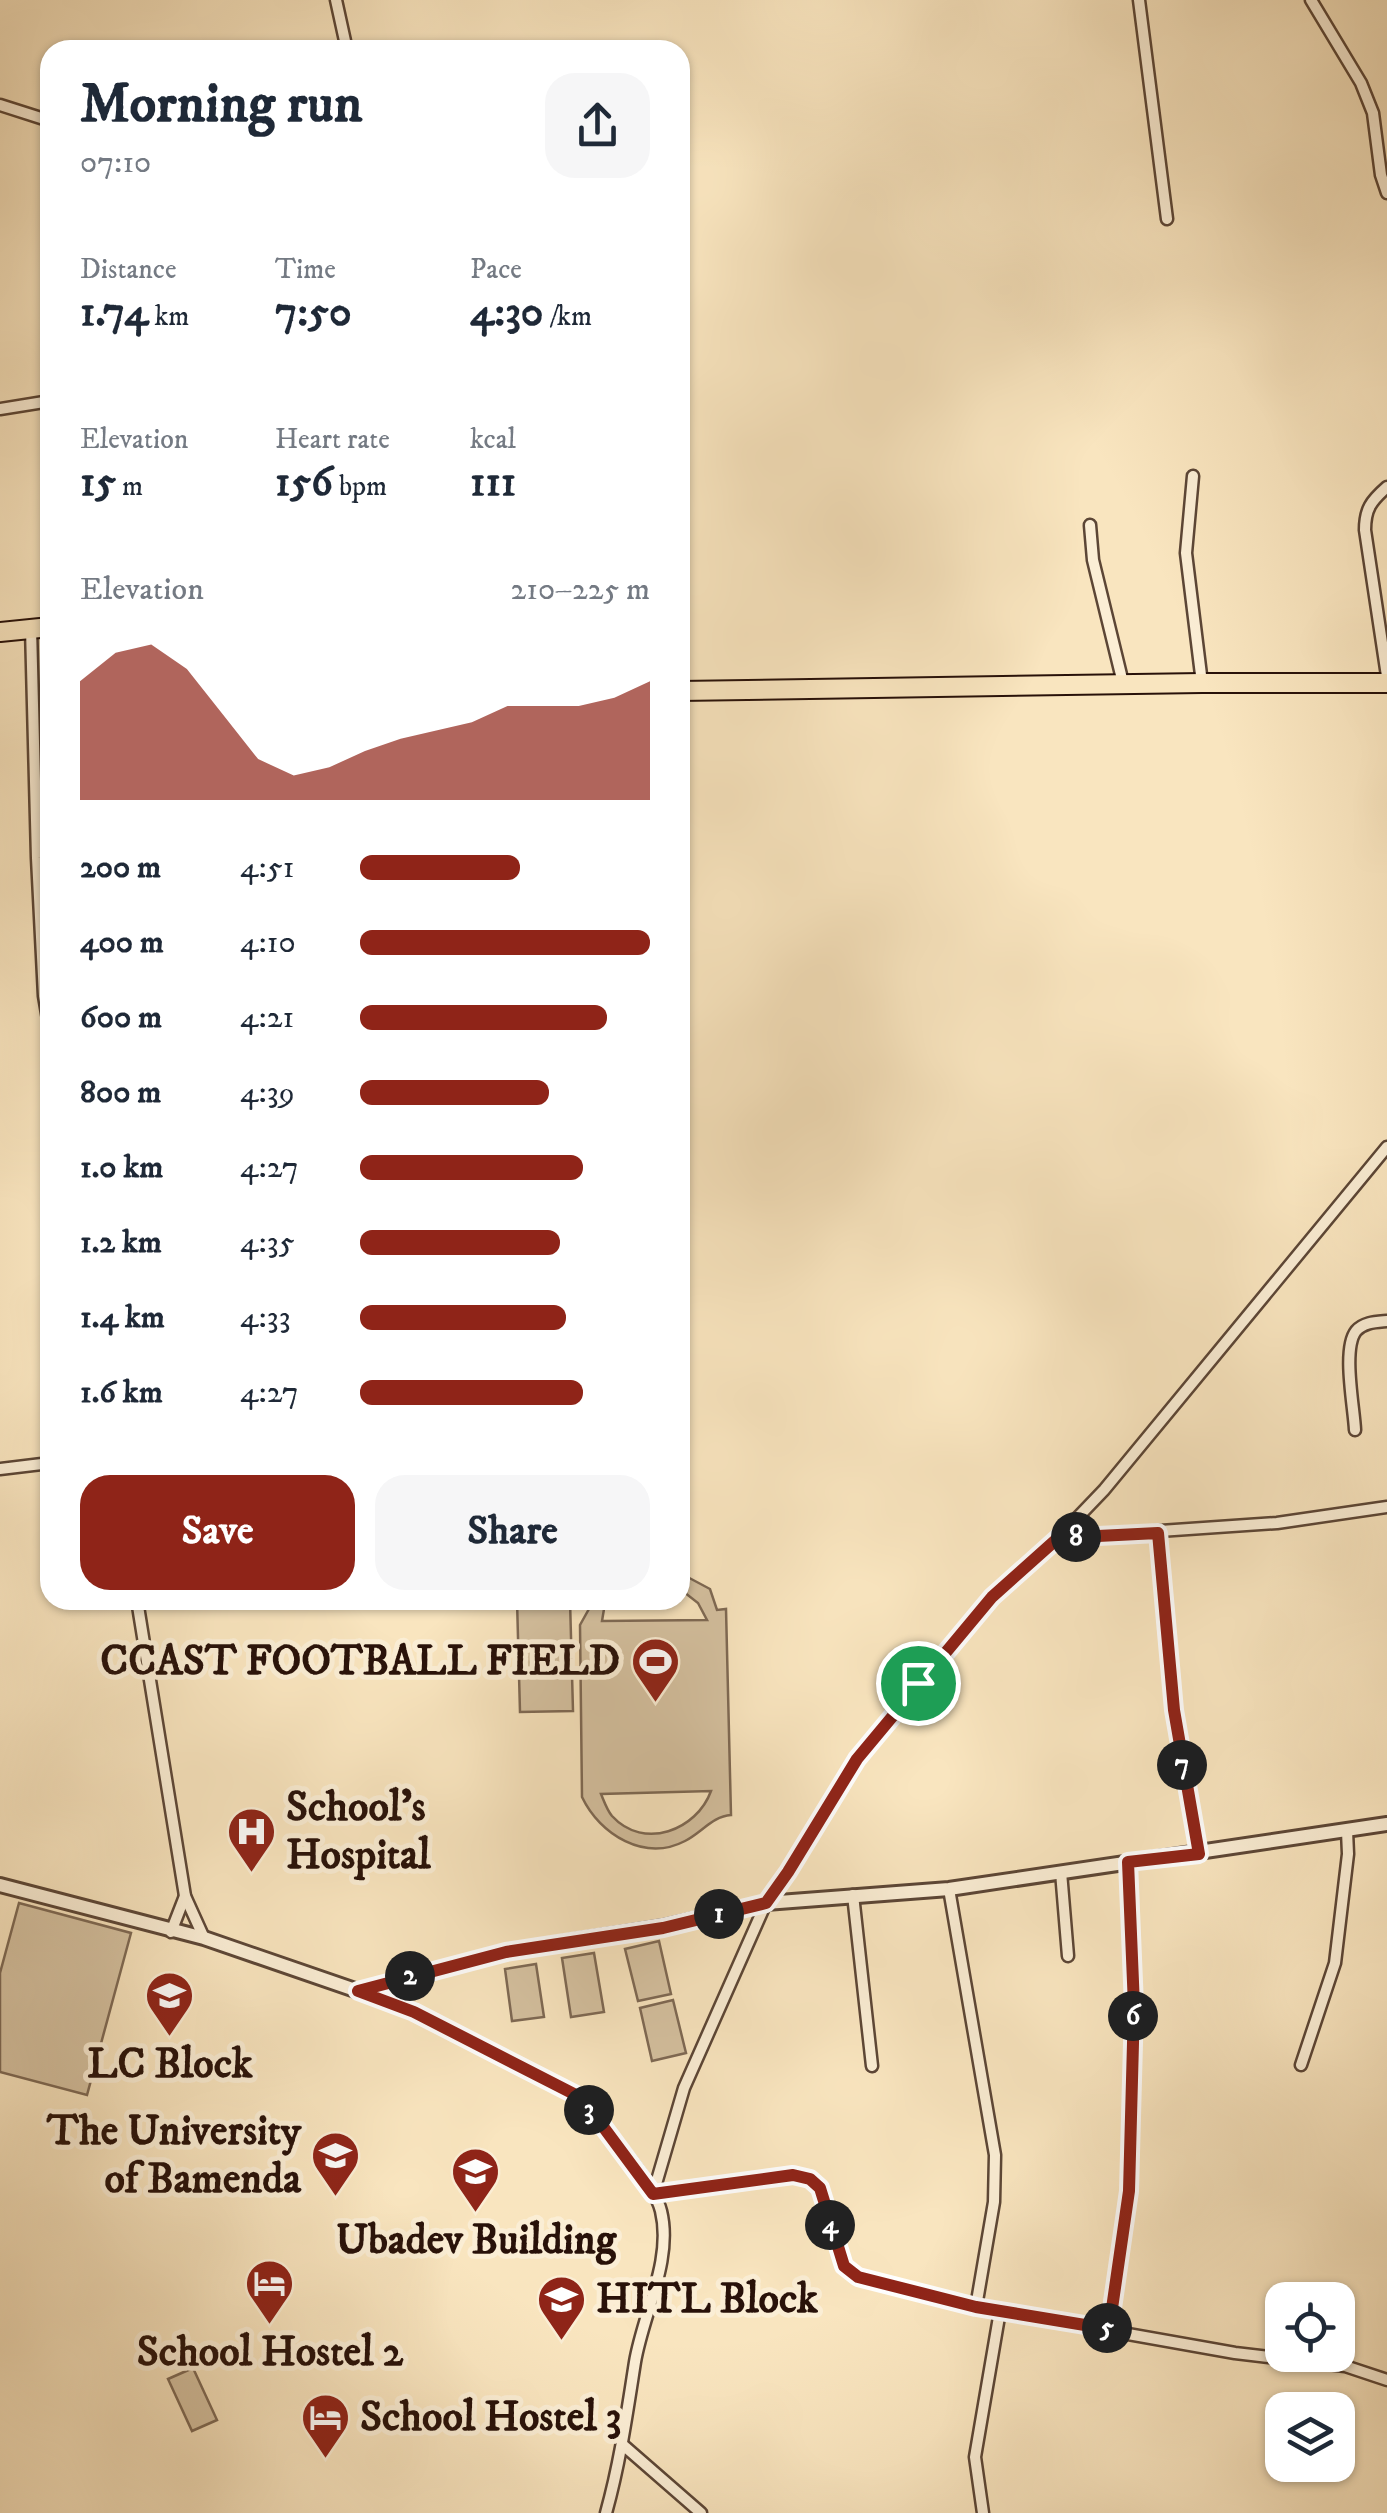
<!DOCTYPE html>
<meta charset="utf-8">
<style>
:root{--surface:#fff;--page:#f6f6f7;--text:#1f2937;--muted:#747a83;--accent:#8f2418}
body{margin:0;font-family:"IM FELL DW Pica",serif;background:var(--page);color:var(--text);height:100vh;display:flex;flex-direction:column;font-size:38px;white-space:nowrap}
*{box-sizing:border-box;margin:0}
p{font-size:32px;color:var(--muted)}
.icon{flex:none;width:55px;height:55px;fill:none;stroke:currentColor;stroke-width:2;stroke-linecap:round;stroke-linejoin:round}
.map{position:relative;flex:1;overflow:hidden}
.panel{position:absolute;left:40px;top:40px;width:650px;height:1570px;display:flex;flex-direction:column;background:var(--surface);border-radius:30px;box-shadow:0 2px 8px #0004}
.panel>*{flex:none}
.controls{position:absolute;left:1265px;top:2282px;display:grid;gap:20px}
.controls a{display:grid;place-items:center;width:90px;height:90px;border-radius:20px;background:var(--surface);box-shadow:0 2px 8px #0004;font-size:50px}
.pin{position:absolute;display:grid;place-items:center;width:85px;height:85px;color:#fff;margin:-42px;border:5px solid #fff;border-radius:50%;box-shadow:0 2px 10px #0007}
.km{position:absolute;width:50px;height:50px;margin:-25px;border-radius:50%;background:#222;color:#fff;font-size:28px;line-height:50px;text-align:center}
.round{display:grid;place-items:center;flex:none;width:105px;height:105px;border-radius:30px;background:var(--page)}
.headline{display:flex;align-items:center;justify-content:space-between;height:170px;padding:0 40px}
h1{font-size:55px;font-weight:700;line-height:75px}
.figures{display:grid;grid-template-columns:repeat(3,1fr);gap:15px;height:170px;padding:10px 40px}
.figures div{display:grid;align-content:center}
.figures b{font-size:42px;font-weight:700}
.figures small{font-size:28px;font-weight:400}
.figures p{font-size:28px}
.chart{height:280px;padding:20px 40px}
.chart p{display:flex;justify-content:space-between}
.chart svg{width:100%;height:180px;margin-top:10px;fill:var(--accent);opacity:.7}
.cta{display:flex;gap:20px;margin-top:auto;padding:20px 40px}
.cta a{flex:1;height:115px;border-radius:30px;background:var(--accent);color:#fff;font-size:40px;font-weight:700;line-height:115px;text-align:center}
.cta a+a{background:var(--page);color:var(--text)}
ul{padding:0 40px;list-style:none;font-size:32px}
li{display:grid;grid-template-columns:160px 120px 1fr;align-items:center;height:75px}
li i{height:25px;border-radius:12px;background:var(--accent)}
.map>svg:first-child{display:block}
</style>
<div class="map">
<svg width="1387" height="2513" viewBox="0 0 1387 2513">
<rect width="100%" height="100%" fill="#f9e5bf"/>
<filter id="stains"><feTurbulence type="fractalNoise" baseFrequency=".002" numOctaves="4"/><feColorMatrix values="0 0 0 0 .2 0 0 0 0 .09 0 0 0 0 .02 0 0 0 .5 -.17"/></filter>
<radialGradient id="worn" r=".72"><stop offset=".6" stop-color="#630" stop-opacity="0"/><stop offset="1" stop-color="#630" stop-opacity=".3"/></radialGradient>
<g fill="#d5c1a0" stroke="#7e6954" stroke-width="2.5" fill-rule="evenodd">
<path d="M 680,1573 L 710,1589 L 717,1610 L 726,1609 L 731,1815 C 713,1816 701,1833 685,1841 C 645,1862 600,1835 582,1797 L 580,1625 L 594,1600 L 612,1600 L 604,1609 L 602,1621 L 707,1620 L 698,1603 L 680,1589 ZM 711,1791 C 697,1830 644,1851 612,1816 C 607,1810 604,1801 601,1794 Z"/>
<path d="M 517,1600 L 570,1600 L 573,1711 L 520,1712 Z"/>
<path d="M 19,1903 L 131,1933 L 87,2095 L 0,2072 L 0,1973 Z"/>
<path d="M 659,1941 L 671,1994 L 638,2001 L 625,1949 Z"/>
<path d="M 594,1953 L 604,2012 L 571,2017 L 562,1958 Z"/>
<path d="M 536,1964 L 544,2017 L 512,2021 L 505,1969 Z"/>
<path d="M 673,2000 L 686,2053 L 652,2061 L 640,2008 Z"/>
<path d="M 193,2368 L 217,2420 L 192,2431 L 168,2379 Z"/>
</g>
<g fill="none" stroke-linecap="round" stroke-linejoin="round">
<defs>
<g id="minor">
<path d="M 336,0 L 347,50"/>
<path d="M 1139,0 L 1167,219"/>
<path d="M 1311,0 L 1361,83 L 1373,113 L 1381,175 L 1387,193"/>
<path d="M 0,105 L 44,119"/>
<path d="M 0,409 L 50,401"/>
<path d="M 1193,476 L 1186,553 L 1202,683"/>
<path d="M 1387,487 C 1371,501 1365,509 1365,530 L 1387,676"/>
<path d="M 1090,525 L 1093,560 L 1123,683"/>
<path d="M 31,628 L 37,858 L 44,996 L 50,1031"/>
<path d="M 1355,1430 C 1354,1407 1342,1349 1356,1331 C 1364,1322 1376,1322 1387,1321"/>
<path d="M 0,1469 L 50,1463"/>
<path d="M 1158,1533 L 1173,1710 L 1199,1854"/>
<path d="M 1058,1538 L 1277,1523 L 1387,1507"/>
<path d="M 137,1600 L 185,1896 L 204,1938"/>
<path d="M 1061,1872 L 1068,1956"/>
<path d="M 949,1889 L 995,2155 L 994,2202 L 976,2307"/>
<path d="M 853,1895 L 872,2066"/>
<path d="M 171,1932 L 185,1896"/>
<path d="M 358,1991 L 414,2012 L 573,2095 C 595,2115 655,2184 661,2211 C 673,2260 643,2314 635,2362 C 627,2413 620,2463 606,2513"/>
<path d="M 1301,2065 L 1335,1963 L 1348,1854 L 1347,1831"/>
<path d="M 653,2194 L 684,2088 L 766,1903 L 788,1873 L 857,1759 L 992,1597 L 1058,1538 L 1104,1490 L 1387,1147"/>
<path d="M 653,2194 L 793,2175 L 810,2179 L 820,2188 L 844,2266 L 859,2277 L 976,2307 L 1235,2353 L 1345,2366 L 1387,2380"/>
<path d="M 1109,2329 L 1129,2191 L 1134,2006 L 1128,1863"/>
<path d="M 623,2445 L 701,2513"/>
<path d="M 983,2513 L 975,2457 L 1000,2311"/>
</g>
<path id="tertiary" d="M 0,1885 L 204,1938 L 358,1991 L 505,1952 L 663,1927 L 766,1903 L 949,1889 L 1387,1824"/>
<g id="trunk">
<path d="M 0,632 L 50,627"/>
<path d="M 680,691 L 1202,683 L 1387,683"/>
</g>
</defs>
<use href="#minor" stroke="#5c4636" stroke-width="15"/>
<use href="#tertiary" stroke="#5c4636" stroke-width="18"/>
<use href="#trunk" stroke="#281109" stroke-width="22"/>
<use href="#minor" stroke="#fbeed5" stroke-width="10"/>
<use href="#tertiary" stroke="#fbeed5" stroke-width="12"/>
<use href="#trunk" stroke="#f9e5bf" stroke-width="18"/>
</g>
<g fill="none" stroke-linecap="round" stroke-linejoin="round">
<defs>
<path id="route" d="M 1158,1533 L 1174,1710 L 1199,1854 L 1128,1862 L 1134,2006 L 1129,2191 L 1109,2329 L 976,2307 L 858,2277 L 844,2266 L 820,2188 L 810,2179 L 793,2175 L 653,2194 L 593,2113 L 574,2094 L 414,2012 L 358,1991 L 506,1952 L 663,1928 L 766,1903 L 788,1872 L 857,1759 L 992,1597 L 1058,1538 Z"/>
</defs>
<use href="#route" stroke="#fff" stroke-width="20"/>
<use href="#route" stroke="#8f2418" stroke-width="12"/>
</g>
<defs>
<symbol id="stadium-pin" viewBox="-11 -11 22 30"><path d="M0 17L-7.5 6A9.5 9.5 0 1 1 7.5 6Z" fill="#8f2418" stroke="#fbeed5"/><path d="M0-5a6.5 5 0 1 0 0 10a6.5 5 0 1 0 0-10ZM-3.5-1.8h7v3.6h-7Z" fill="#fff"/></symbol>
<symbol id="hospital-pin" viewBox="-11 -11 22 30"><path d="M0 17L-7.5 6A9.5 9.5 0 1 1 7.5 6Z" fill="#8f2418" stroke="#fbeed5"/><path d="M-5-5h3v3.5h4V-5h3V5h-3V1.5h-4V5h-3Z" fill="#fff"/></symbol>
<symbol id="university-pin" viewBox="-11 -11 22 30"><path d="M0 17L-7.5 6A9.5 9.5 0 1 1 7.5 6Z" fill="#8f2418" stroke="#fbeed5"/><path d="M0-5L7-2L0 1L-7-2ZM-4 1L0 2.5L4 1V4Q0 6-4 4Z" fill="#fff"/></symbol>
<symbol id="hotel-pin" viewBox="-11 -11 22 30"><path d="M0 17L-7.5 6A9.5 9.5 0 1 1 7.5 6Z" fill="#8f2418" stroke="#fbeed5"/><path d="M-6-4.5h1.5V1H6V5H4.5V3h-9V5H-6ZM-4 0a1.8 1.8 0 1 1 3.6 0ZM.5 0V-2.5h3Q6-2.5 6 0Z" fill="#fff"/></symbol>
</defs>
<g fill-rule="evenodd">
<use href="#stadium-pin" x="628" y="1634" width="55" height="75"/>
<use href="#hospital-pin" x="224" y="1804" width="55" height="75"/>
<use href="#university-pin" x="142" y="1968" width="55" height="75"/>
<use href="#university-pin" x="308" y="2128" width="55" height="75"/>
<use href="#university-pin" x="448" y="2144" width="55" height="75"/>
<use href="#hotel-pin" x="242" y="2256" width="55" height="75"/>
<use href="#university-pin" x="534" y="2272" width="55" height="75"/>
<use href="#hotel-pin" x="298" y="2390" width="55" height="75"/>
</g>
<g text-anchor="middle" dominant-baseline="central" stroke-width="10" stroke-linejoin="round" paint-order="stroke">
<g font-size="42" font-weight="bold" fill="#281109" stroke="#fbeed5" text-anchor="start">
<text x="620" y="1662" text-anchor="end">CCAST FOOTBALL FIELD</text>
<text x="286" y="1808">School's<tspan x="286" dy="48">Hospital</tspan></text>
<text x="170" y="2065" text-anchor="middle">LC Block</text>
<text x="301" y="2132" text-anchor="end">The University<tspan x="301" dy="48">of Bamenda</tspan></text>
<text x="476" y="2241" text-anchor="middle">Ubadev Building</text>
<text x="596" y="2300">HITL Block</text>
<text x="270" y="2353" text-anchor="middle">School Hostel 2</text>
<text x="360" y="2418">School Hostel 3</text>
</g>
</g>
<rect width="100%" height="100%" filter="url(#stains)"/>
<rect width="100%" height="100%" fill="url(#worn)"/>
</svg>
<div class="controls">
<a><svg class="icon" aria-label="locate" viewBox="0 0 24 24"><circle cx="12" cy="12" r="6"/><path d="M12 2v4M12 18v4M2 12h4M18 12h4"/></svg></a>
<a><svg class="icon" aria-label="layers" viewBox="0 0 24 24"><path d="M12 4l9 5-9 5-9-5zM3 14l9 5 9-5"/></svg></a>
</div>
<div class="pin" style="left:918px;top:1683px;background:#1e9e55"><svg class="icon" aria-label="arrive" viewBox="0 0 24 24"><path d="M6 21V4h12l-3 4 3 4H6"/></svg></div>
<b class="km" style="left:719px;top:1914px">1</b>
<b class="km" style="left:410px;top:1976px">2</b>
<b class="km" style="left:589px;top:2110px">3</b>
<b class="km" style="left:830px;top:2225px">4</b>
<b class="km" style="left:1107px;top:2328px">5</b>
<b class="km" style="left:1133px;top:2016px">6</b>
<b class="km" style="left:1182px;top:1765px">7</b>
<b class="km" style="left:1076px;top:1537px">8</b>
<section class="panel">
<div class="headline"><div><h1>Morning run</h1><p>07:10</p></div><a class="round"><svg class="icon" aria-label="share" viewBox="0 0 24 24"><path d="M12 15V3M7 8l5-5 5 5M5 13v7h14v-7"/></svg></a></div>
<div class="figures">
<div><p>Distance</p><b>1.74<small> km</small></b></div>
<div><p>Time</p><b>7:50</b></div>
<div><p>Pace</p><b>4:30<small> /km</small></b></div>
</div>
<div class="figures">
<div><p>Elevation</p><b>15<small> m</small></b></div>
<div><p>Heart rate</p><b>156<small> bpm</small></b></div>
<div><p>kcal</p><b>111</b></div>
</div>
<div class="chart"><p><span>Elevation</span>210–225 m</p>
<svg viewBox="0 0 160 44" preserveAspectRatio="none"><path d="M0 44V15L10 8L20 6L30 12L40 23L50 34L60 38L70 36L80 32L90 29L100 27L110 25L120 21L130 21L140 21L150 19L160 15V44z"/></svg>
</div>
<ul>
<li><b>200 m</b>4:51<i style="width:55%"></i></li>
<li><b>400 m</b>4:10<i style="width:100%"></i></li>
<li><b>600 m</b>4:21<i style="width:85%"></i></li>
<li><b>800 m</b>4:39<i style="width:65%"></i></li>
<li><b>1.0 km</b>4:27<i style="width:77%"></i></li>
<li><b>1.2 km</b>4:35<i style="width:69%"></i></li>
<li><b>1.4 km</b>4:33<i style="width:71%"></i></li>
<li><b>1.6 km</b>4:27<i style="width:77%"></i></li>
</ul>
<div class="cta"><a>Save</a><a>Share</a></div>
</section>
</div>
